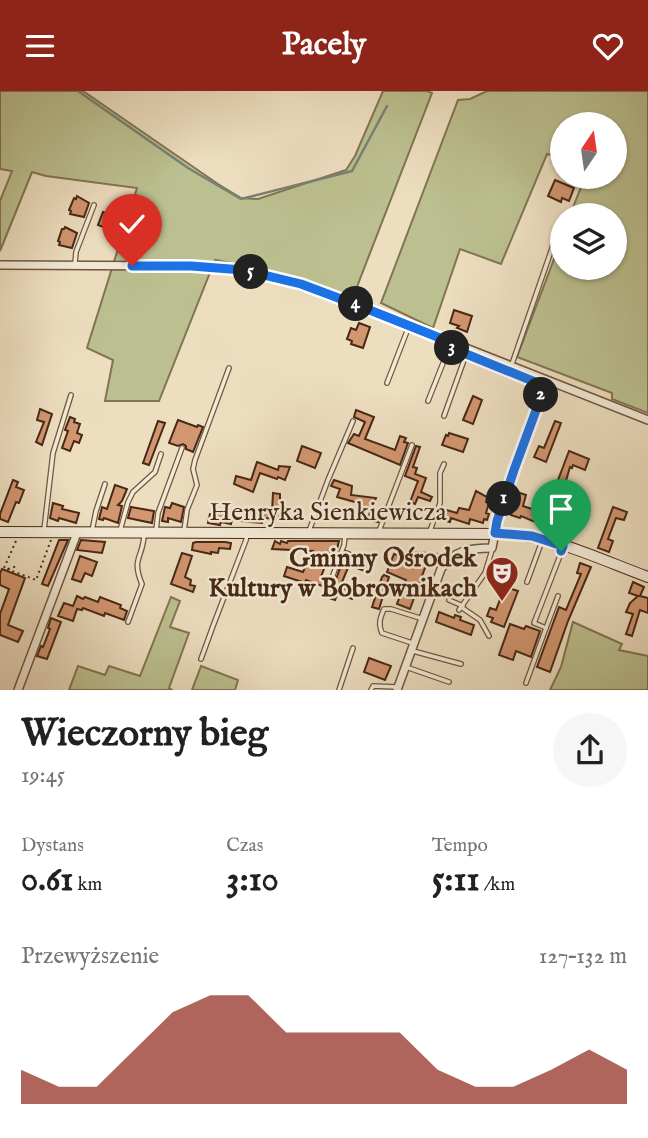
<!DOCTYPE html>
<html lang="pl">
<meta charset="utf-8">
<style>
:root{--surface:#fff;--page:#f6f6f6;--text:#202124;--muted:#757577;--accent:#8f2418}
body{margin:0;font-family:"IM FELL English",serif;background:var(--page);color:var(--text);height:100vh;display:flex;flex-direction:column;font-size:26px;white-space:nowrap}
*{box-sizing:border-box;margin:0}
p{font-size:23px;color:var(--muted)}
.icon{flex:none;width:38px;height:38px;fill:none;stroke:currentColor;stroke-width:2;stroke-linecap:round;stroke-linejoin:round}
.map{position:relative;height:599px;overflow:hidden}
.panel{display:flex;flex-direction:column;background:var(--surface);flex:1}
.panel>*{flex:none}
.needle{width:46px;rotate:13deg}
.tools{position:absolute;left:550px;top:21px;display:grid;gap:14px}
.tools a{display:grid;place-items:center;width:77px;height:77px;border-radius:50%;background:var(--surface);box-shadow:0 2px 5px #0004;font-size:35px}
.pin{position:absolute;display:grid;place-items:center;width:60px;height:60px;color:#fff;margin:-72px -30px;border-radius:50% 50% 50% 0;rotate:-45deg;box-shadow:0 0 7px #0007}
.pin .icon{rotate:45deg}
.km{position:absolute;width:35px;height:35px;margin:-18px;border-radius:50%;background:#222;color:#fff;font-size:19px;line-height:35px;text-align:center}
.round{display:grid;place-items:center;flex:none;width:74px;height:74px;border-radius:37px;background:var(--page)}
.head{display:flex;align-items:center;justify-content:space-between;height:119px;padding:0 21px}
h1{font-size:38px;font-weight:700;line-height:52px}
.stats{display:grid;grid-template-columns:repeat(3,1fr);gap:10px;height:119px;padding:7px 21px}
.stats div{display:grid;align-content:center}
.stats b{font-size:35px;font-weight:700}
.stats small{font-size:19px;font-weight:400}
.stats p{font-size:19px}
.chart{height:196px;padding:14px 21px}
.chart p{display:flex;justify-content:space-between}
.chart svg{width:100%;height:126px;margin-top:7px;fill:var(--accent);opacity:.7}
header{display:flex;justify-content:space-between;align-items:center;height:91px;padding:0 21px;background:var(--accent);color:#fff;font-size:32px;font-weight:700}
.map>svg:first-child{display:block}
</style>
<header><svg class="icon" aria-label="menu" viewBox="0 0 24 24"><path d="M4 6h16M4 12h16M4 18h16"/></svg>Pacely<svg class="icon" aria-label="heart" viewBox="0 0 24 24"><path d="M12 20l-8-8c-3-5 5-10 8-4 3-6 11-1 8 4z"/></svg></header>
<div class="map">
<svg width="648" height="599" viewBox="0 0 648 599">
<rect width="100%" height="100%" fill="#eddec0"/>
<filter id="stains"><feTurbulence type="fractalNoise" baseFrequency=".00286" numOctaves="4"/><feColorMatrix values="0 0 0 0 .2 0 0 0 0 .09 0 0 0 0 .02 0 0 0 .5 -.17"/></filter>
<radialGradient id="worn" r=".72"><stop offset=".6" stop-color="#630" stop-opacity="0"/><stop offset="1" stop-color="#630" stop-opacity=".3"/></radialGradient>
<g fill="#bcc090" stroke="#827452" stroke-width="2">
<path d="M 0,0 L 83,0 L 218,93 L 241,107 L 258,108 L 346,79 L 355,65 L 383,0 L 427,0 L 432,2 L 353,206 L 262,178 L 215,169 L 159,310 L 105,310 L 113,269 L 87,257 L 137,97 L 46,85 L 32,81 L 0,160 L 0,110 L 12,80 L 0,78 Z"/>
<path d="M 487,0 L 648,0 L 648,322 L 612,308 L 612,302 L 517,266 L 562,147 L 562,177 L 614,177 L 614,124 L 570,124 L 585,86 L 614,86 L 614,33 L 562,33 L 562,67 L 547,63 L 501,173 L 460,158 L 433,237 L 381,212 L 458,9 L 470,8 Z"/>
<path d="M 171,506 L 180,510 L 170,536 L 189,542 L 169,597 L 172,599 L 69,599 L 78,575 L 105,584 L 109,575 L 140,585 Z"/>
<path d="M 573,531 L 622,553 L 619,559 L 648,565 L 648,599 L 550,599 L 561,576 Z"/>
<path d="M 201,575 L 238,589 L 235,599 L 192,599 Z"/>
</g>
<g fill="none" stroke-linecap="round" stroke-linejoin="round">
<path stroke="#788175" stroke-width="2.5" d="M 78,0 L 188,77 L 241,108 L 352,80 L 387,15"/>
</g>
<g fill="#d29670" stroke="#472815" stroke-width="2">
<path d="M 555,89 L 574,97 L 569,110 L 562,107 L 561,111 L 548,105 Z"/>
<path d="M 77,105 L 89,112 L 84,126 L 70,123 L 71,120 L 69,119 L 74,107 L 76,108 Z"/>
<path d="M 103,121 L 108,123 L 109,122 L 121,128 L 116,141 L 98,134 Z"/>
<path d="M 65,136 L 77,142 L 72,157 L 59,154 L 60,151 L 58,150 L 62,138 L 64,138 Z"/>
<path d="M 454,219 L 472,225 L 467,241 L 457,237 L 459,235 L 450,232 Z"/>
<path d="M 359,232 L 370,236 L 363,257 L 351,253 L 352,250 L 347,248 L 351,237 L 356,239 Z"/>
<path d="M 473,305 L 482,309 L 473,333 L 463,329 Z"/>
<path d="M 40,318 L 52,323 L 42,354 L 36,351 L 44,331 L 37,329 Z"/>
<path d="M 356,319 L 374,326 L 365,348 L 395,359 L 400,345 L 406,347 L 404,351 L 408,352 L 400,374 L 348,352 L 354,343 L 359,345 L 365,331 L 354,326 Z"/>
<path d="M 70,326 L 75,328 L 74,331 L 80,333 L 77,342 L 82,344 L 79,352 L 74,350 L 70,360 L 62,357 L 68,340 L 65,339 Z"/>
<path d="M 178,329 L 197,336 L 198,334 L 203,336 L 193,361 L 186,358 L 186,355 L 183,353 L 178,355 L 169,352 Z"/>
<path d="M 158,330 L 165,332 L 149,374 L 143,372 Z"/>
<path d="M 555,330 L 561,332 L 546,371 L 534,366 L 539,355 L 544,357 Z"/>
<path d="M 449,342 L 468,348 L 463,361 L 442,354 L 446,344 L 448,345 Z"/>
<path d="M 302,355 L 321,362 L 315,377 L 297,370 Z"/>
<path d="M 416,355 L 420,356 L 413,376 L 417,377 L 415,383 L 426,387 L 421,401 L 432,406 L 430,410 L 418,406 L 415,413 L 410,411 L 418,390 L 405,385 Z"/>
<path d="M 569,360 L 589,368 L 585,379 L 573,374 L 572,377 L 570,376 L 563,400 L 555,397 Z"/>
<path d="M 257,371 L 278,379 L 279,375 L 290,376 L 285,389 L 278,386 L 277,388 L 260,382 L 253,401 L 234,393 L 236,385 L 251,389 Z"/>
<path d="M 13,389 L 18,391 L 16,396 L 24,399 L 19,412 L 16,411 L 8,431 L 0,428 L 0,423 Z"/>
<path d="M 334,389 L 352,395 L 351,404 L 376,407 L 372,417 L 382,421 L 378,431 L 367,429 L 371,419 L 361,418 L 362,413 L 337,406 L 340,398 L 331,395 Z"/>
<path d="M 115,394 L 127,398 L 122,410 L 118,414 L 122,415 L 118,432 L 104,427 L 103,429 L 99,428 L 102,416 L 107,418 Z"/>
<path d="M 476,400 L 487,406 L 486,411 L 489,412 L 486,422 L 489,423 L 487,429 L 484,428 L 483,432 L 470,428 L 469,433 L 451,427 L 450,431 L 439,428 L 443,418 L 457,422 L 459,417 L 469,419 Z"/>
<path d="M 517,401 L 526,404 L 523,415 L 544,422 L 540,433 L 521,425 L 520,427 L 511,424 Z"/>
<path d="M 273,402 L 280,403 L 280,412 L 283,412 L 282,428 L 262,427 L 262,432 L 242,430 L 243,419 L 272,421 Z"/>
<path d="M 563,405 L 571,408 L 568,416 L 580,420 L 576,433 L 569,430 L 564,444 L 554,441 L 562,420 L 559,419 Z"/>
<path d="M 53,412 L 63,415 L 62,418 L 79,422 L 76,432 L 59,427 L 58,430 L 50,427 Z"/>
<path d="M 172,412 L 184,416 L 181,431 L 168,427 L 168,431 L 162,430 L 165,416 L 170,417 Z"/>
<path d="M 131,416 L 154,420 L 152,432 L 128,427 Z"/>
<path d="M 613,416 L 627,421 L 624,429 L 616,427 L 608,448 L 613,450 L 609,461 L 598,457 Z"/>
<path d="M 215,419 L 224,419 L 223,420 L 233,423 L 231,433 L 221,431 L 220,434 L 208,432 L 210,423 L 215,423 Z"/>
<path d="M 59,449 L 68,449 L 48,495 L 42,493 Z"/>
<path d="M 81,449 L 105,451 L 102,462 L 77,459 Z"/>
<path d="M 275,450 L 280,453 L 281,450 L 287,452 L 288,450 L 339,450 L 336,462 L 330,462 L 321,486 L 327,488 L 325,496 L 306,489 L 305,492 L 284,485 L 287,476 L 303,481 L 307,472 L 309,473 L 313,460 L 272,458 Z"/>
<path d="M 196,451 L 225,451 L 231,452 L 230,458 L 219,457 L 218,462 L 211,461 L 211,463 L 192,459 L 193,452 Z"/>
<path d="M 346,460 L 374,471 L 370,482 L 349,474 L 340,496 L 354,502 L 352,508 L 338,502 L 335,509 L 326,506 L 329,499 L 333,497 Z"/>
<path d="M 182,462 L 192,465 L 185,486 L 191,489 L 190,494 L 195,495 L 193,501 L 171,493 Z"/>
<path d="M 394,463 L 426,474 L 410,518 L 397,513 L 406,489 L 387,481 Z"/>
<path d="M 80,465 L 97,471 L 92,485 L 85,482 L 81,491 L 72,488 Z"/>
<path d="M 580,472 L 591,476 L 568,530 L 550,581 L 537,576 L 559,516 L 566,519 L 581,483 L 577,482 Z"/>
<path d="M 507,476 L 515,479 L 508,497 L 518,500 L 504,536 L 491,531 L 493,527 L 487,525 L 490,517 L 496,519 L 502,503 L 497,501 L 499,493 L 496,492 L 501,478 L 505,479 Z"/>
<path d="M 2,478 L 25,487 L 8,534 L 23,540 L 18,551 L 0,544 L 0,523 L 9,498 L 0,494 L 0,482 Z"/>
<path d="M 384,484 L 389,486 L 379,518 L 372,516 L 382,486 Z"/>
<path d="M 633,491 L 644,496 L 640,505 L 648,507 L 648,522 L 640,519 L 632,545 L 626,543 L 633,523 L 626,521 L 630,512 L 638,505 L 629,502 Z"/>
<path d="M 77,505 L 83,508 L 85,506 L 98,511 L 100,506 L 121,514 L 120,517 L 127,520 L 124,529 L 105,522 L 104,525 L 83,517 L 82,519 L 77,518 L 73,530 L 58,525 L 64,512 L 73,515 Z"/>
<path d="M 439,521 L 454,527 L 455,524 L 461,526 L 460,529 L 474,534 L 471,544 L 436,531 Z"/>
<path d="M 51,527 L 61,531 L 47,568 L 37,565 L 41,555 L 43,556 L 50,538 L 48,537 Z"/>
<path d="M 510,533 L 524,538 L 526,535 L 540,540 L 531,566 L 516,560 L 513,569 L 499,564 Z"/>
<path d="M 369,567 L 391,575 L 385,589 L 364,581 Z"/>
</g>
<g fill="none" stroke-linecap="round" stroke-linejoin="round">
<defs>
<g id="lane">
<path d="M 75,172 L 76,161 L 94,114"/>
<path d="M 512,273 L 558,140"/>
<path d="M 387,292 L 409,235"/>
<path d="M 428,310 L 451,252"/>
<path d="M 444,325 L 468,258"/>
<path d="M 44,439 L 53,362 L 71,304"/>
<path d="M 92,440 L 96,420 L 105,393"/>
<path d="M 120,440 L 128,411 L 133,401 L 155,381 L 161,363"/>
<path d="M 156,440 L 158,422 L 182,357"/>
<path d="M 184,440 L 187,419 L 197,394 L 193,378 L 195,369 L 229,277"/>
<path d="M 309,440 L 328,389 L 353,330"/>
<path d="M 379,440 L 412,354"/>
<path d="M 430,440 L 440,412 L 440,382 L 444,373"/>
<path d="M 417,463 L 449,466"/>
<path d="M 527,491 L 542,450"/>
<path d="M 329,495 L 344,454 L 345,444"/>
<path d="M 449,509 L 463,515"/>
<path d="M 461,516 L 480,529 L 489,545"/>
<path d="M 459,519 L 485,482 L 492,459"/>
<path d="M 128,531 L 142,493 C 131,467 143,467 144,444"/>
<path d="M 546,537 L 558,505"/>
<path d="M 412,552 L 382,542 C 378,533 380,527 384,518 L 391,518 L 423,528"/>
<path d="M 413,560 L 461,573"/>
<path d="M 201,568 L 213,535 L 246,449 L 247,444"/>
<path d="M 406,576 L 449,591"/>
<path d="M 526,592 L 546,537 L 534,532 L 563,457"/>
<path d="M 339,599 L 353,557"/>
<path d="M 371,599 L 373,595 L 396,596"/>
</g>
<g id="street">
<path d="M 0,174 L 191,175 L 243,179 L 301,193 L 357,214 L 648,329"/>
<path d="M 18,599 L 77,442"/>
<path d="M 397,599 L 441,478 C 454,459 470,457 492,457 C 498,422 510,389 522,356 C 529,334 537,311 548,290"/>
</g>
<path id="secondary" d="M 0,441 L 510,443 C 558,447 604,470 648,486"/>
</defs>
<use href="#lane" stroke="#705640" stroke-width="6"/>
<use href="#street" stroke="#705640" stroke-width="10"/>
<use href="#secondary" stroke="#472815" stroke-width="12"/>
<g stroke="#472815" stroke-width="2" stroke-dasharray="2 3.5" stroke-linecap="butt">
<path d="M 16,450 L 4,477 L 36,489 L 51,449"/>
<path d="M 8,478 L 17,475"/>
</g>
<use href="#lane" stroke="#f3ead6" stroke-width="3.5"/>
<use href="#street" stroke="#f3ead6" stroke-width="7"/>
<use href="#secondary" stroke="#f3ead6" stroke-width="10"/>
</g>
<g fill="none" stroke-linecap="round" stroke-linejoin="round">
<defs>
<path id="route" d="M 132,175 L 191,175 L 243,179 L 301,193 L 357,214 L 450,251 L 449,256 L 545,295 L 514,379 L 497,430 L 495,442 L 532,445 L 563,455 L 561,460"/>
</defs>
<use href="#route" stroke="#fff" stroke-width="14"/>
<use href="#route" stroke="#1a73e8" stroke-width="9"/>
</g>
<defs>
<symbol id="theatre-pin" viewBox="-11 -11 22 30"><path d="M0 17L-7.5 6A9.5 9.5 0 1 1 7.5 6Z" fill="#8f2418" stroke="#f3ead6"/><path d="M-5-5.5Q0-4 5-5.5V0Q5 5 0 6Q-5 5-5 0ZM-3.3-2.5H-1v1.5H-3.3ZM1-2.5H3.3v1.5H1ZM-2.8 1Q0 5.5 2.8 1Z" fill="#fff"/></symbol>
</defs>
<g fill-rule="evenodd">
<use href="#theatre-pin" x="483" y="463" width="38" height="52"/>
</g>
<g text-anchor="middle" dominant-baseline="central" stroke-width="5" stroke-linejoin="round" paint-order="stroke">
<g font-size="26" fill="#472815" stroke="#f3ead6">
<text x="328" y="421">Henryka Sienkiewicza</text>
</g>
<g font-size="26" font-weight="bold" fill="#472815" stroke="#f3ead6" text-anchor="end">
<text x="477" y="467">Gminny Ośrodek<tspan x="477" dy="30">Kultury w Bobrownikach</tspan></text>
</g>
</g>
<rect width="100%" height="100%" filter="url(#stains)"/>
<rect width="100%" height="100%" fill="url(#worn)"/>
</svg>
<div class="tools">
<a><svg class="needle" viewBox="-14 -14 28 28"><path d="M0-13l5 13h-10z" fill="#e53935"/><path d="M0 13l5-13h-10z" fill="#757577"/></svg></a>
<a><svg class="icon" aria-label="layers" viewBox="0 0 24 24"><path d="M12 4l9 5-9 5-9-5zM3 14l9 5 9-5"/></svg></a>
</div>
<div class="pin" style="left:561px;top:460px;background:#1e9e55"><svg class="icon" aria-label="arrive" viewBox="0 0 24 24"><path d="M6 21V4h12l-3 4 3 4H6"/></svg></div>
<div class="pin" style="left:132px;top:175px;background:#d93025"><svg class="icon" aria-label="check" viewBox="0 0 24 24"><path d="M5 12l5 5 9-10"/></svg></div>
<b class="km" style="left:504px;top:408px">1</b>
<b class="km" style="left:541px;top:304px">2</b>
<b class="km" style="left:452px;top:257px">3</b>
<b class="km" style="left:356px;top:213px">4</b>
<b class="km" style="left:251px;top:181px">5</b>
</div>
<section class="panel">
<div class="head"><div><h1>Wieczorny bieg</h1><p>19:45</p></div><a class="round"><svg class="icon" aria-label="share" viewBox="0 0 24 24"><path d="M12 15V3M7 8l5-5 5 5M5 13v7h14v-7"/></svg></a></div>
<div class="stats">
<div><p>Dystans</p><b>0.61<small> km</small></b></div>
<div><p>Czas</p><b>3:10</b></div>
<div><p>Tempo</p><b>5:11<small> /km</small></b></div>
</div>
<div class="chart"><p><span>Przewyższenie</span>127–132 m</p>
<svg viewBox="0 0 160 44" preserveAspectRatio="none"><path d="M0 44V32L10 38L20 38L30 25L40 12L50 6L60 6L70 19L80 19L90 19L100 19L110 32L120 38L130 38L140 32L150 25L160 32V44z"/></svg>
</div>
</section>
